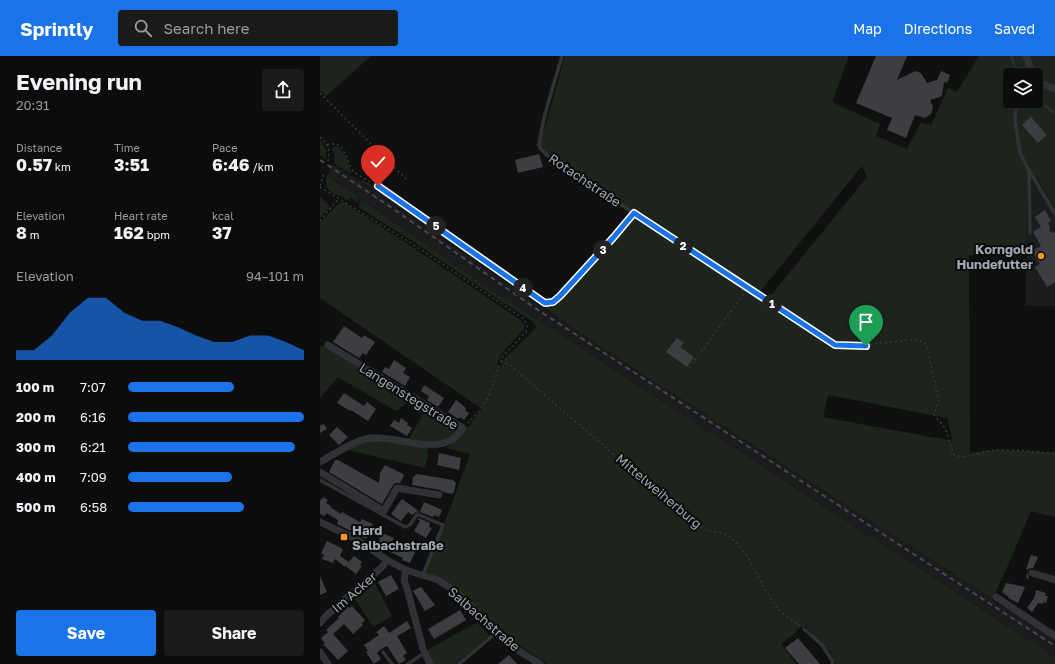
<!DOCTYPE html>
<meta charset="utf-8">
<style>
:root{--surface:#0c0c0d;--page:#1a1a1b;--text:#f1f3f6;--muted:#9a9b9d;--line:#2c2c2e;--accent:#1a73e8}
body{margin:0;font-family:"Golos Text",sans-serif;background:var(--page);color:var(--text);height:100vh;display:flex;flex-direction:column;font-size:15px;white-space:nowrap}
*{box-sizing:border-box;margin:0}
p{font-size:13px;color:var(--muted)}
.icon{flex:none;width:22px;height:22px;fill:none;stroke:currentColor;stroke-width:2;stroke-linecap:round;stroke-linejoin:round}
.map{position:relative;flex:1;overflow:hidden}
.details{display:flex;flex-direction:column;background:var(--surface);width:320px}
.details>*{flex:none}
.tools{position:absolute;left:683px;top:12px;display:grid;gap:8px}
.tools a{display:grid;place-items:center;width:40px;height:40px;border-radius:4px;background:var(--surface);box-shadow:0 1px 3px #0004,0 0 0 1px var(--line);font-size:20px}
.pin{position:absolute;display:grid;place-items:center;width:34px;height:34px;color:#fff;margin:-41px -17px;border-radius:50% 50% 50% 0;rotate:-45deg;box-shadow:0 0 4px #0007}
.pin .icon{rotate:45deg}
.km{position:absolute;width:20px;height:20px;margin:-10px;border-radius:50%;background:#222;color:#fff;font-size:11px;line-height:20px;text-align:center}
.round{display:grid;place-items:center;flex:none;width:42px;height:42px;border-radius:4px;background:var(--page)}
.head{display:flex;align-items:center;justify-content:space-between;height:68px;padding:0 16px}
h1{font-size:22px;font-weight:700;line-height:30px}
.figures{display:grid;grid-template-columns:repeat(3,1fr);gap:6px;height:68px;padding:4px 16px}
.figures div{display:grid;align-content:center}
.figures b{font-size:17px;font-weight:700}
.figures small{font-size:11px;font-weight:400}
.figures p{font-size:11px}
.chart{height:112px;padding:8px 16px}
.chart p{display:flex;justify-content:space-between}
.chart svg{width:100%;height:72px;margin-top:4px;fill:var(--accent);opacity:.7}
.primary-button{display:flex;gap:8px;margin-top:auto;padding:8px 16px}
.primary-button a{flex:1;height:46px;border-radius:4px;background:var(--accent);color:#fff;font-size:16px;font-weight:700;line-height:46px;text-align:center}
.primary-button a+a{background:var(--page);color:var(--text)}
ul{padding:0 16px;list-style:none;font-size:13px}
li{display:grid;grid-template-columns:64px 48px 1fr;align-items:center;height:30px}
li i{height:10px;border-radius:5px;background:var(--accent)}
header{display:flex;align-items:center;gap:24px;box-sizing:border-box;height:56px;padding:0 20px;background:var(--accent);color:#fff}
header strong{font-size:19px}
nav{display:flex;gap:22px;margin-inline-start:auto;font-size:14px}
.search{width:280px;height:36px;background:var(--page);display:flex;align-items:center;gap:10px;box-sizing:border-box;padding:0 14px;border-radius:4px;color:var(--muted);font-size:15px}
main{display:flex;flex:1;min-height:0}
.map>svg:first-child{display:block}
</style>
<header>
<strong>Sprintly</strong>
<div class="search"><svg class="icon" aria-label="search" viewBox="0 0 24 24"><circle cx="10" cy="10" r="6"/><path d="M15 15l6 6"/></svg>Search here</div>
<nav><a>Map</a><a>Directions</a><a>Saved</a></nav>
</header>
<main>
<section class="details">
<div class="head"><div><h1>Evening run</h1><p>20:31</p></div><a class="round"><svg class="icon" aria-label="share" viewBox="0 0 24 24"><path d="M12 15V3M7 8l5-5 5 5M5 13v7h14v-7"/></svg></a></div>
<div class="figures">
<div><p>Distance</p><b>0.57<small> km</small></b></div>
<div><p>Time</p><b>3:51</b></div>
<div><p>Pace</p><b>6:46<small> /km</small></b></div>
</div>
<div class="figures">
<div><p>Elevation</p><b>8<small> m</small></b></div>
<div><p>Heart rate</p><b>162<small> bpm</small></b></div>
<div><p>kcal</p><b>37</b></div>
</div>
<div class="chart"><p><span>Elevation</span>94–101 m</p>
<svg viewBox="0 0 160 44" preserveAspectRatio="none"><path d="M0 44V38L10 38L20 29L30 15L40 6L50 6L60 15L70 20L80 20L90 24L100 29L110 33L120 33L130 29L140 29L150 33L160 38V44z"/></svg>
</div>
<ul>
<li><b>100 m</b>7:07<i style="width:60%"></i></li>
<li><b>200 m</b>6:16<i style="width:100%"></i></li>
<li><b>300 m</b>6:21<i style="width:95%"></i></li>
<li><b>400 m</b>7:09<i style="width:59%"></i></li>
<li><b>500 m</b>6:58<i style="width:66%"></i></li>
</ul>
<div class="primary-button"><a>Save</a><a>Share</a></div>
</section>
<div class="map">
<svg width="735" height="608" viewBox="0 0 735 608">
<rect width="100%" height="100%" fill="#101011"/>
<g fill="#1c1c1e">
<path d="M 11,107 L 43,127 L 198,235 L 278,289 L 735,584 L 735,601 L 216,263 L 167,231 L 48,147 L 46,149 L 41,147 L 36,143 L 36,139 L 11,123 L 8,120 Z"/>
<path d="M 709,120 L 716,120 L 735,150 L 735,250 L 705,250 Z"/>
</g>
<g fill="#1c241c" fill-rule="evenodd">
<path d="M 0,0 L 51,0 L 6,40 L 0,34 Z"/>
<path d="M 245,0 L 529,0 L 512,46 L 560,68 L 556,80 L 587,93 L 601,66 L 611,69 L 628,32 L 637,36 L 659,0 L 735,0 L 735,150 L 716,120 L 709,120 L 706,200 L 649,199 L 650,397 L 673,394 L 735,396 L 735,461 L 711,455 L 686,514 L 672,543 L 278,289 L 42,126 L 42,124 L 58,132 L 211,241 L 231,252 L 237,242 L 312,160 L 302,151 L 238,111 L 216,89 L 226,68 ZM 690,19 L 716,19 L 716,45 L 690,45 ZM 542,110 L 547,121 L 448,243 L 439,237 ZM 375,198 L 438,237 L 432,237 ZM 508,339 L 627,362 L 633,385 L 503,361 Z"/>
<path d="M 0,84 L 6,94 L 6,103 L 0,99 Z"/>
<path d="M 15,90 C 26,94 27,108 32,117 L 27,116 L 15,108 L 14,98 L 12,93 Z"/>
<path d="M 7,119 L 11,123 L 36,139 L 36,142 L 38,145 L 37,147 L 31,141 L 28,144 C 15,137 2,136 7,119 Z"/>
<path d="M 0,140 L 10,151 L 0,162 Z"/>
<path d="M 23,146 L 94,192 L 202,265 L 205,270 L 204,273 L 181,298 L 177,309 L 180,312 L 185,302 L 208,280 L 216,271 L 212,265 L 176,242 L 94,186 L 38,151 L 40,146 L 45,149 L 47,147 L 167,231 L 216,263 L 735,601 L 735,608 L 516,608 L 510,596 L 487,573 L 487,570 L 479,572 L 474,578 L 461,588 L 476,608 L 227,608 L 182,578 L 145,540 L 106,517 L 150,398 L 126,392 L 141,380 L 162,353 L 0,242 L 0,167 L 17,149 Z"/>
<path d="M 0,290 L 4,290 L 130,366 L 138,373 C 132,391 103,385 89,383 L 103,358 L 87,347 L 76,355 L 18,321 L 0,342 Z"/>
<path d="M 53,384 L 98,390 L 107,392 L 108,400 L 105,412 L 28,394 L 36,389 Z"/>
<path d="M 53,524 L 72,560 L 53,571 L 33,540 Z"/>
<path d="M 158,566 L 170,580 L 136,608 L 113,608 L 107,594 Z"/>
</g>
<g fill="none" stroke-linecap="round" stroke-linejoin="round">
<g stroke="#283237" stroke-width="2">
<path d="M 691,0 L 698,19"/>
<path d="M 716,44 L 735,57"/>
</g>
</g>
<g fill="#3c3e41">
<path d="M 556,0 L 587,0 L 577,24 L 595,15 L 601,17 L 607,27 L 617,24 L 621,15 L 630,19 L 627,27 L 624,26 L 622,39 L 620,41 L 610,44 L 613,51 L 611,58 L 605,62 L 595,59 L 586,82 L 567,74 L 572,62 L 536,47 Z"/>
<path d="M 711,61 L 727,79 L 718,87 L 702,69 Z"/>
<path d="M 219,98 L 223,111 L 198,117 L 195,104 Z"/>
<path d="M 725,154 L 731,165 L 728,167 L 730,172 L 729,175 L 735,177 L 735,226 L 727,231 L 715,211 L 720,208 L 712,195 L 721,190 L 713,176 L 721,171 L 715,161 Z"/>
<path d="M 24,270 L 42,282 L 44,279 L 55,286 L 46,299 L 43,297 L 39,302 L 13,286 Z"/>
<path d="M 357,282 L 364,287 L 360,291 L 374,301 L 367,311 L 346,296 Z"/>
<path d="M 74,304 L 86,312 L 83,317 L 90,321 L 85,330 L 62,316 L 65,311 L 69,313 Z"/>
<path d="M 104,329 L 124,342 L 118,351 L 107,344 L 109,340 L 101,335 Z"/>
<path d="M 24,337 L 44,350 L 47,346 L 56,353 L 48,365 L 31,354 L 30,355 L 17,347 Z"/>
<path d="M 136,344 L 146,352 L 145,354 L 149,357 L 144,364 L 140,361 L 138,363 L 128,356 Z"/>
<path d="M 81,362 L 88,367 L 87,369 L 92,372 L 87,380 L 70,370 L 74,364 L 79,367 Z"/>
<path d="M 4,368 L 7,373 L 0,377 L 0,370 Z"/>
<path d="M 17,371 L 28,381 L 19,389 L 9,379 Z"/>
<path d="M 119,397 L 141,402 L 139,414 L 117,409 Z"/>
<path d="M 15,404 L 18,404 L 59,427 L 60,417 L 65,409 L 83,418 L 84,420 L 80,427 L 75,427 L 73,429 L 62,448 L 9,416 Z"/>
<path d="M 97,418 L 133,424 L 136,427 L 134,436 L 132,438 L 123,436 L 120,434 L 92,429 L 93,421 Z"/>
<path d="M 3,441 L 8,444 L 6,447 L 11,450 L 10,451 L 21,458 L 22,456 L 40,466 L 42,463 L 53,468 L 46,483 L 17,468 L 18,464 L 6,457 L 5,460 L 0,458 L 0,444 L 1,444 Z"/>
<path d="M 82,443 L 100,456 L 104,446 L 122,454 L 119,461 L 114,459 L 113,461 L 97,455 L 92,459 L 88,456 L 81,465 L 71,458 Z"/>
<path d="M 98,462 L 110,467 L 109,471 L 112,472 L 106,482 L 94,475 L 100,465 L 98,463 Z"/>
<path d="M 62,477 L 74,482 L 70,490 L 83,496 L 87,487 L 97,492 L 90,507 L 82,504 L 83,502 L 59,491 L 60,488 L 58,487 Z"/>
<path d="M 7,485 L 23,493 L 20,500 L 29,506 L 34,500 L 42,506 L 40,509 L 42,510 L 36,518 L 26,510 L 27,508 L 25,511 L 15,503 L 13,507 L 2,503 L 4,499 L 1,497 Z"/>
<path d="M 711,499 L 718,501 L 713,512 L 710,512 L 707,515 L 709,523 L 706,522 L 708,513 L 706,513 Z"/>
<path d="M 71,519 L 79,533 L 66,540 L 58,526 Z"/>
<path d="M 0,520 L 7,536 L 0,539 Z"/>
<path d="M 686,527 L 705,531 L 698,547 L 688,542 L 689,541 L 682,536 Z"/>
<path d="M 101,531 L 115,549 L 105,555 L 93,535 Z"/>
<path d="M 716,534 L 726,537 L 725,540 L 728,540 L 726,547 L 723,546 L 723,548 L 718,547 L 712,556 L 707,552 L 714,542 Z"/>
<path d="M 32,550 L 45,564 L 42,567 L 43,569 L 33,578 L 24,568 L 13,578 L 28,595 L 18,604 L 3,588 L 5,587 L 1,582 L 8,576 L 6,574 L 19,562 L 18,561 L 28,551 L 30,552 Z"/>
<path d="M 140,554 L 146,564 L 114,583 L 108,573 Z"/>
<path d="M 87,565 L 91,572 L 77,580 L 87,597 L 83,600 L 86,604 L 79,608 L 67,590 L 61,593 L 57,597 L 61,603 L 54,608 L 46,596 L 48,595 L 44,589 L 59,579 L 56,576 L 64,570 L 69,577 Z"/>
<path d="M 478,582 L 500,608 L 479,608 L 465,592 Z"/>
<path d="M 189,599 L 197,608 L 178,608 Z"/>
</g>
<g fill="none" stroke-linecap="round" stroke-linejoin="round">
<g stroke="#37393d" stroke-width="1.5" stroke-dasharray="2 3" stroke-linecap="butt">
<path d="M 0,37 L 87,124"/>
<path d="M 0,81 C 8,87 10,95 8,105"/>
<path d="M 7,89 C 27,82 25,108 35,117 L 66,135 L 225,247 L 233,246 L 240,240 L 311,161"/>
<path d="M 0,130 L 4,117"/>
<path d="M 0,131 L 94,189 L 204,263 L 207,270 L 206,276 L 183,300 L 168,341 L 161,353 L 147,368"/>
<path d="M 318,160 L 421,227 L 424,232 L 424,238 L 369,312"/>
<path d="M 0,165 L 19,142"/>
<path d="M 423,229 L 515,289 L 546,289 L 590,284 L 603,285 L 607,290 L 619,345 L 614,359 L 622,368 L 626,374 L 633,398 C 644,405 658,396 669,395 C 691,392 714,396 735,398"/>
<path d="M 181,305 L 190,309 L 373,467 C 377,469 382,473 387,474 C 394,476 403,476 410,481 C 429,495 441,530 454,548 C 460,557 471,563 480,570"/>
</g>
<g stroke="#313236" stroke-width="3.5">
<path d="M 242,0 C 238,15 216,81 220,92 C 222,95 226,98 229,101 L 314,157"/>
<path d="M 698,45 L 696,53 L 695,65 L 700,97 L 709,115 L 710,177"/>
<path d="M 710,116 L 735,158"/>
<path d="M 0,424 L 85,471 L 90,469 L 97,458 L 123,469 L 103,519"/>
<path d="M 484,573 L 502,589 L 513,606 L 512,608"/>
<path d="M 63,596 L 72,608"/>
<path d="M 88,608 L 104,597"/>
<path d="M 139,608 L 176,577"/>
</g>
<g stroke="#313236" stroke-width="7">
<path d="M 706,0 L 713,19"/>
<path d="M 716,23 L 723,28 L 735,33"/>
<path d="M 0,406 C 15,398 33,385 50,382 C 76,379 109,398 133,383 C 136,381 140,376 143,372 L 8,289"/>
<path d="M 0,416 L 64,455 L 77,432 L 119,439"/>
<path d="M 0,466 L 36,483 L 67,504 L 86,514 L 118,524 L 133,534 L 146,544 L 176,577 L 199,595 L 220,608"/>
<path d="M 86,514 L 84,524 L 88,536 L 103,593 L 110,608"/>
<path d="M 712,517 L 735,524"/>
<path d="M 676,541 L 735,580"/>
<path d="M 0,567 L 6,560 L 62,511 L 67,504"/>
<path d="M 0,596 L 8,608"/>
</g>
<path stroke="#484a4f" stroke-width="2" stroke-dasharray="5 4" stroke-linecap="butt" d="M 0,104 L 72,152 L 215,252 L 735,590"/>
</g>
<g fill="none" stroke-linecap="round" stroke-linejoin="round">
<defs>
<path id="route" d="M 58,130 L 225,247 L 233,246 L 240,240 L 293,182 L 314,157 L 515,289 L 546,290"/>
</defs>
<use href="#route" stroke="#fff" stroke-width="8"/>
<use href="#route" stroke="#1a73e8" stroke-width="5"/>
</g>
<g fill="#f49524" stroke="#0b0b0c" stroke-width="1.5">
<circle cx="721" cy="200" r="4"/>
<rect x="20" y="477" width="8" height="8" rx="2"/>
</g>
<g text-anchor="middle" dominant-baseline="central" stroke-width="4" stroke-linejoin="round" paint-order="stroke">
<g font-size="13" fill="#a0a8b2" stroke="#0b0b0c">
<text transform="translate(265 124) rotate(34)">Rotachstraße</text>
<text transform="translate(89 340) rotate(32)">Langenstegstraße</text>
<text transform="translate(339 435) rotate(40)">Mittelweiherburg</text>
<text transform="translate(34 536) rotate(-41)">Im Acker</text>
<text transform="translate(164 563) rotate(41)">Salbachstraße</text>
</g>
<g font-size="13" font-weight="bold" fill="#a0a8b2" stroke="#0b0b0c" text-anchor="end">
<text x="713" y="193">Korngold<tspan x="713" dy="15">Hundefutter</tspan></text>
<text x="32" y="474" text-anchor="start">Hard<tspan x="32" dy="15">Salbachstraße</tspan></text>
</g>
</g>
</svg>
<div class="tools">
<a><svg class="icon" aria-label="layers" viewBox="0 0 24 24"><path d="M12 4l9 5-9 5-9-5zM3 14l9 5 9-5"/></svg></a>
</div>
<div class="pin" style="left:546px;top:290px;background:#1e9e55"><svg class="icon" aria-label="arrive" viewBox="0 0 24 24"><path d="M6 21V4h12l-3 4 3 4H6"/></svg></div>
<div class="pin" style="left:58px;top:130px;background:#d93025"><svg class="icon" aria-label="check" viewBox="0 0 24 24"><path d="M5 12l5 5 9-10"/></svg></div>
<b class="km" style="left:452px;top:248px">1</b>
<b class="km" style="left:363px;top:190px">2</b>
<b class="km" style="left:283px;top:194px">3</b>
<b class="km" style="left:203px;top:232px">4</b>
<b class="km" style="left:116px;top:170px">5</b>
</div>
</main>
